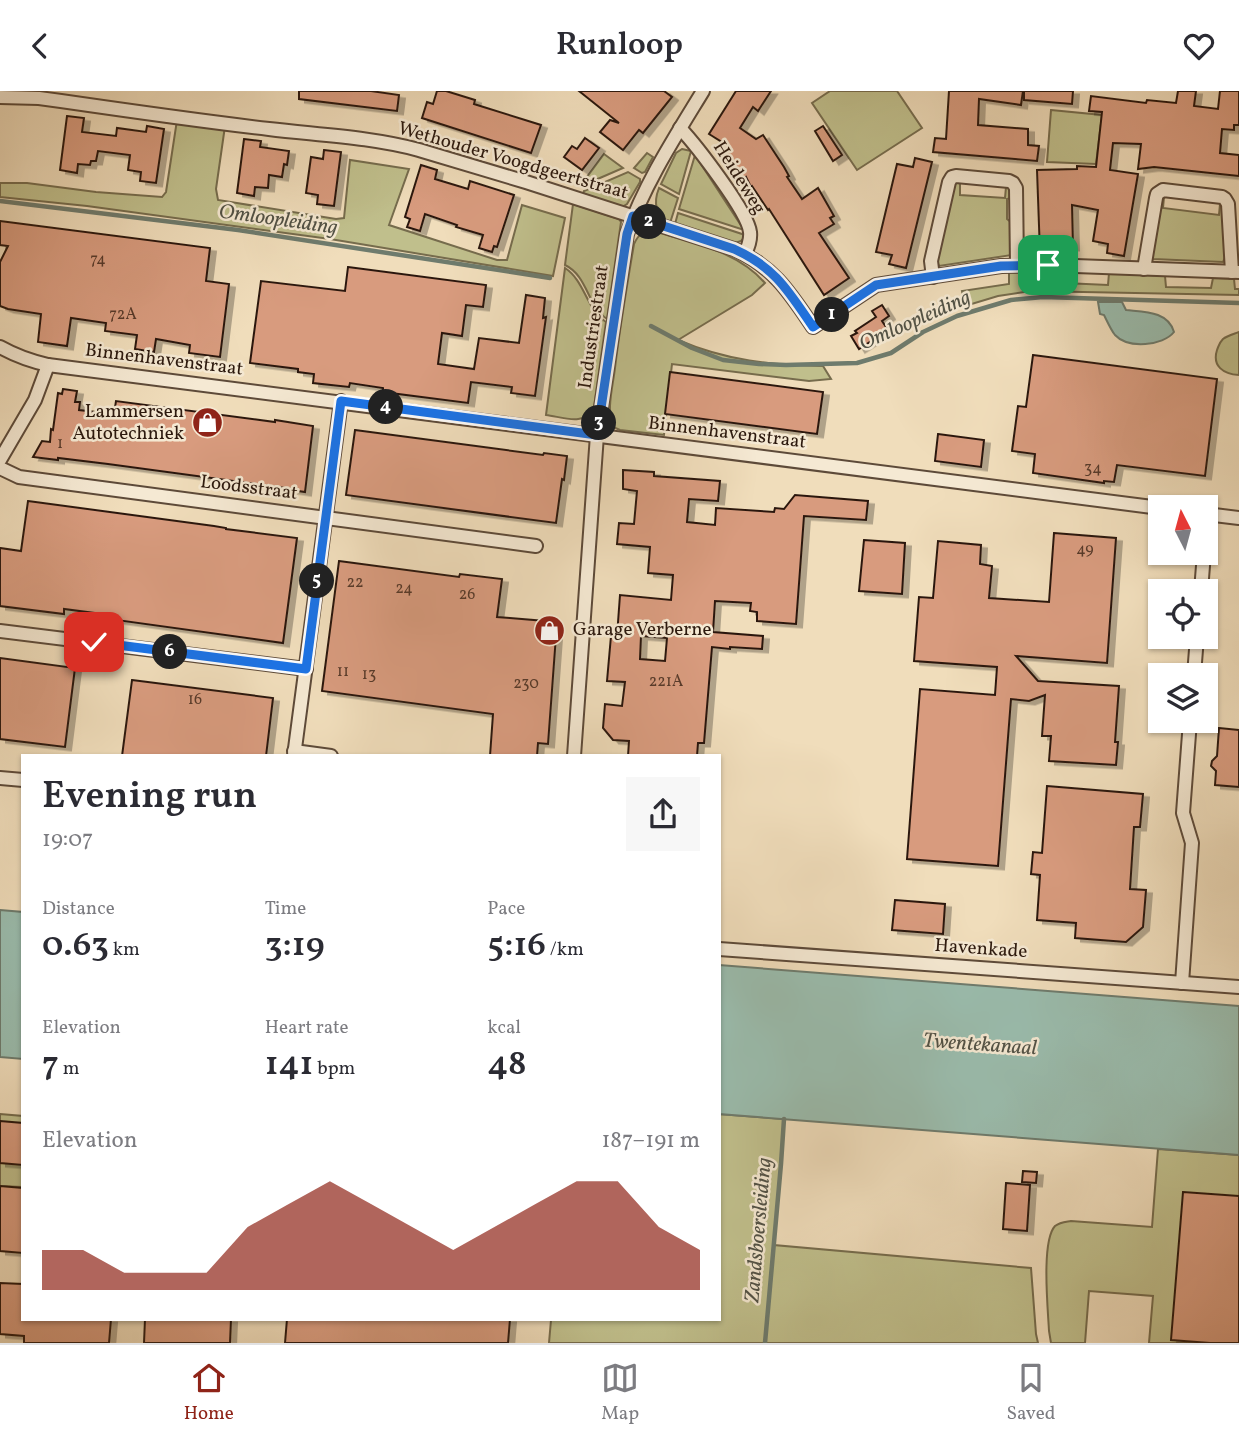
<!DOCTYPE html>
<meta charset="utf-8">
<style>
:root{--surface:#fff;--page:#f7f7f7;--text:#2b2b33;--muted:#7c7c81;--line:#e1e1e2;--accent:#8f2418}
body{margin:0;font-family:Vollkorn,serif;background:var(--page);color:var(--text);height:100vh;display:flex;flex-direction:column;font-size:26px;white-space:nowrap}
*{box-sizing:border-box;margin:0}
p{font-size:23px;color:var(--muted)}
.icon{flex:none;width:38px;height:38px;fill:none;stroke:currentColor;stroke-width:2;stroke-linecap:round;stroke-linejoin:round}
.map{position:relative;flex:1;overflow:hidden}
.drawer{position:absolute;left:21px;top:663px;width:700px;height:567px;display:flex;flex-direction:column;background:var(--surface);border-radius:0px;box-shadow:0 2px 5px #0004}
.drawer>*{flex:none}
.needle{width:46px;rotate:354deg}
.buttons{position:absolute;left:1148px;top:404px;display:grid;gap:14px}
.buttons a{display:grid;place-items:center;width:70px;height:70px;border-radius:0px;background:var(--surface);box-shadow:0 2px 5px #0004;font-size:35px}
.pin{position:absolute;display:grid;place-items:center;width:60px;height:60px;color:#fff;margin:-30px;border-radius:14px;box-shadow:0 4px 10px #0006}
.km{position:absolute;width:35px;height:35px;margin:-18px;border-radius:50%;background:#222;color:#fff;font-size:19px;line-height:35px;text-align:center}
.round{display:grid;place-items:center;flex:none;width:74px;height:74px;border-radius:0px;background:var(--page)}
.summary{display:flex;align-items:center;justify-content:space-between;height:119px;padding:0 21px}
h1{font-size:38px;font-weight:600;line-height:52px}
.metrics{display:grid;grid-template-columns:repeat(3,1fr);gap:10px;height:119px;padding:7px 21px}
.metrics div{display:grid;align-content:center}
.metrics b{font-size:35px;font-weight:600}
.metrics small{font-size:19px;font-weight:400}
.metrics p{font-size:19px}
.chart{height:196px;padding:14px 21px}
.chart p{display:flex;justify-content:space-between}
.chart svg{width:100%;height:126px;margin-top:7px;fill:var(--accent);opacity:.7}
header{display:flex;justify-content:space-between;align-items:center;height:91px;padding:0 21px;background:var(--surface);font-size:32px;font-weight:600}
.menu{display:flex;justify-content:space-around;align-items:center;height:98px;border-top:2px solid var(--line);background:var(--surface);font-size:19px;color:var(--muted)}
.menu a{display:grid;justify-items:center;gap:4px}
.menu .on{color:var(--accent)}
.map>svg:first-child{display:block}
</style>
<header><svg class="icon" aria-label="back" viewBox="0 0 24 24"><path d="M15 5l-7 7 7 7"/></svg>Runloop<svg class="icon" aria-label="heart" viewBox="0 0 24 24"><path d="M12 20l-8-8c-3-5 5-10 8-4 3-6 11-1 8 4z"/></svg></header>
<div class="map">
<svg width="1239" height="1252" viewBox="0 0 1239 1252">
<defs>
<filter id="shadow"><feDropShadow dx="6" dy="3.5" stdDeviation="0" flood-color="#0004"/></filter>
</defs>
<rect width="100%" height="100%" fill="#f0ddbb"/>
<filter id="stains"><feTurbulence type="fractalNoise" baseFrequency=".00286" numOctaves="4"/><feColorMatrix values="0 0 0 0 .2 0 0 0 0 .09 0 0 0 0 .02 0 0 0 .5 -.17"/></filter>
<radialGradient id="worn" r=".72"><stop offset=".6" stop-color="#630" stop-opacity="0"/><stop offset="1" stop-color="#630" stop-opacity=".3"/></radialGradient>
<g fill="#c0bf8c" stroke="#766c4d" stroke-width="2">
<path d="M 830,0 L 897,0 L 922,37 L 857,79 L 812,12 Z"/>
<path d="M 1051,19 L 1102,24 L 1096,73 L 1047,71 Z"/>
<path d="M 177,29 L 225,35 L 216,98 L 218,109 L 336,128 L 344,127 L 350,69 L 409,78 L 389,134 L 497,169 L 507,169 L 522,114 L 565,127 L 553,185 L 330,148 L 87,115 L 0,106 L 0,92 L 27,92 L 96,101 L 162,106 L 166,101 Z"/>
<path d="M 682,58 L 691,60 L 679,103 L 661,93 L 676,62 Z"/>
<path d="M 647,62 L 653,66 L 645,81 L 642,82 L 634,77 Z"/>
<path d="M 604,63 L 623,77 L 586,93 L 587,86 Z"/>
<path d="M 695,64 L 744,139 L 679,118 Z"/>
<path d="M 628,81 L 640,88 L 640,91 L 627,113 L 622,116 L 583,103 L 584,100 Z"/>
<path d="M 957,91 L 960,93 L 960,104 L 1005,107 L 1006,96 L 1010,96 L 1011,107 L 1007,108 L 1007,128 L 1012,132 L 1012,164 L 939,175 L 936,167 L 953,95 Z"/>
<path d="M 659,97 L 678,107 L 670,132 C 655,124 653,112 659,97 Z"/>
<path d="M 1161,106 L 1164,106 L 1163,117 L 1219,124 L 1220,113 L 1223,112 L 1225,166 L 1223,171 L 1153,168 L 1151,166 Z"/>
<path d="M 573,113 L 619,128 L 621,131 L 607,228 C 587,215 588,185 565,174 Z"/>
<path d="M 678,122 L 745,144 C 743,150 740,151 734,152 L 675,133 Z"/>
<path d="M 654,140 C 694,153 736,159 765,192 L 752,204 L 678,249 C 727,270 771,274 823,275 L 831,288 L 809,290 L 672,273 L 664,344 L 620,339 L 613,336 C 606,319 613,295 615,277 C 620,235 627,194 634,153 C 639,142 643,141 654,140 Z"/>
<path d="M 565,177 C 585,190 586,218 606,231 L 594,316 C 585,336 563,326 546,324 Z"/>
<path d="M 1009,180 L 1064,181 L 1064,192 L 1108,194 L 1109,182 L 1165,185 L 1166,196 L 1211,197 L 1213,187 L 1234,188 L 1235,198 L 1239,198 L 1239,204 L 1031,200 L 998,205 L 965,215 L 962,200 L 1009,193 Z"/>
<path d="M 1239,241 L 1239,284 C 1223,283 1212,275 1217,259 C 1219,254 1219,252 1223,248 C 1227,245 1234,243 1239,241 Z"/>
<path d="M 0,1023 L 23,1025 L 23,1096 L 0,1095 Z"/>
<path d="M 719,1023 L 784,1028 L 774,1154 L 1031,1177 L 1036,1243 L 1038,1252 L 549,1252 L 551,1229 L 719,1228 Z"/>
<path d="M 1158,1058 L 1239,1064 L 1239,1123 L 1231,1252 L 1149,1252 L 1153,1205 L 1089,1200 L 1085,1252 L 1051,1252 L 1049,1240 C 1048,1219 1041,1150 1055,1135 C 1060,1131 1065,1131 1071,1130 L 1152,1136 Z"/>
</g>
<g fill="#9abcad" stroke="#6e7b6d" stroke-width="2">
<path d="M 1098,211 L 1122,211 L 1126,219 C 1144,221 1168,220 1174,241 C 1163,255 1128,258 1115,244 C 1111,239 1107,230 1104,224 L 1100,223 Z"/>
<path d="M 0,819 L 23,821 L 23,968 L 0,966 Z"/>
<path d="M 719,874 L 1239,915 L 1239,1064 L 719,1023 Z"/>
</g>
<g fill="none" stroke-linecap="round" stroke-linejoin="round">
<g stroke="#6e7b6d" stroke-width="4.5">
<path d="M 0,110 L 238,139 L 550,187"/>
<path d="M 651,235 L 692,257 L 723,269 L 759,273 L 786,274 L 857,272 L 891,262 L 923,241 L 957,225 L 1011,209 L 1043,206 L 1239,212"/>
<path d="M 765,1252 L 781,1073 L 784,1028"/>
</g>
</g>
<g fill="#d89b7e" stroke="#2c190e" stroke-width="2" fill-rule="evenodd" filter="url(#shadow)">
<path d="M 299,0 L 371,0 L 399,4 L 397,20 L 299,8 Z"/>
<path d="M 437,0 L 446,0 L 475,9 L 474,13 L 541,34 L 531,62 L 422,27 L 427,11 L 433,13 Z"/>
<path d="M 579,0 L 664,0 L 672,6 L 643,42 L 639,39 L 623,59 L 600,41 L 610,29 L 619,32 Z"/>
<path d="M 736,0 L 771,0 L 758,20 L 753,16 L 740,37 L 756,48 L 763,44 L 784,76 L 789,85 L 787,86 L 802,108 L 818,97 L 834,125 L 830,127 L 834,133 L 819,142 L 849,187 L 824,204 L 769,118 L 768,119 L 752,95 L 751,96 L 746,86 L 744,88 L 722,56 L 725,53 L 709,43 Z"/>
<path d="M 949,0 L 1023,0 L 1021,14 L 979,8 L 978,34 L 1028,38 L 1028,54 L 1039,55 L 1037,70 L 933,61 L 935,47 L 946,48 Z"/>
<path d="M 1024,0 L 1073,0 L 1072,13 L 1024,9 Z"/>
<path d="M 1178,0 L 1196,0 L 1194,15 L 1218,18 L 1220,0 L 1239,0 L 1239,34 L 1234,34 L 1234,39 L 1222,38 L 1220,62 L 1239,64 L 1239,85 L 1154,76 L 1138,78 L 1141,53 L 1113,52 L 1110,79 L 1138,83 L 1124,165 L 1107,162 L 1108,153 L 1093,150 L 1098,119 L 1072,114 L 1073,156 L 1057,155 L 1057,161 L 1040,162 L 1037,79 L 1077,78 L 1077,75 L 1096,76 L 1102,21 L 1089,20 L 1091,5 L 1146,12 L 1147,9 L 1176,12 Z"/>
<path d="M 67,25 L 84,27 L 82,41 L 116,45 L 117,37 L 146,41 L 147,35 L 164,38 L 156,92 L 140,90 L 141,81 L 128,79 L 130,64 L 98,60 L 96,70 L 91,70 L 90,74 L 78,73 L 77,82 L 60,79 Z"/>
<path d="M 823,35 L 842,64 L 833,70 L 815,40 Z"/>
<path d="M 585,47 L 599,57 L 582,79 L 564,66 L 572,55 L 577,58 Z"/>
<path d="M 244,48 L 261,50 L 260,56 L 289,60 L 287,74 L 284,73 L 282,86 L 269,84 L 268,97 L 255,96 L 254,105 L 237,102 Z"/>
<path d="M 324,59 L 341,61 L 334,115 L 317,113 L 318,104 L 306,102 L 311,66 L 323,68 Z"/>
<path d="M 915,67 L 932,71 L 906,177 L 889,173 L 892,164 L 876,161 L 897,73 L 913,76 Z"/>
<path d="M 421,74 L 437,79 L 435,88 L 468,98 L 470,90 L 514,104 L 497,156 L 494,155 L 492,161 L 479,157 L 483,144 L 456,136 L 457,134 L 425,123 L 420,140 L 407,136 L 410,128 L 405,126 Z"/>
<path d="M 0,130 L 210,157 L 206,190 L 229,193 L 220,266 L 189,262 L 190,254 L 156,248 L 154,261 L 135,258 L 137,244 L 105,240 L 106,232 L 71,227 L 67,255 L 38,251 L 41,223 L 8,218 L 0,215 L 0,171 L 8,155 L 0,154 Z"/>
<path d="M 348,176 L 486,194 L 483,216 L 466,214 L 462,245 L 442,242 L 438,273 L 474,278 L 479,247 L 519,252 L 526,204 L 545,207 L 543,227 L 546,226 L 535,305 L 511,302 L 512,296 L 471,291 L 468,312 L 383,301 L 383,297 L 350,292 L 349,296 L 313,292 L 314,283 L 298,281 L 298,278 L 250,272 L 261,190 L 345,200 Z"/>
<path d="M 882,214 L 889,225 L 882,230 L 888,239 L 859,258 L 851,245 L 857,242 L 855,240 L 876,226 L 872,220 Z"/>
<path d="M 1033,264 L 1217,288 L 1205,385 L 1117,374 L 1114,391 L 1104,390 L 1104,392 L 1033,382 L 1035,363 L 1012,360 L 1018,315 L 1026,316 Z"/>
<path d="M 670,281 L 823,301 L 817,343 L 665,323 Z"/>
<path d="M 63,298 L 77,300 L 75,311 L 80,311 L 79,319 L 114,323 L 116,310 L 275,331 L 275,329 L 313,335 L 305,401 L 292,399 L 293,398 L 108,373 L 58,367 L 58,369 L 33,366 L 42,350 L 50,351 L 51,338 L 53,339 L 58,302 L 62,303 Z"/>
<path d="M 355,339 L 543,364 L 544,362 L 567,365 L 564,389 L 562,388 L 556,432 L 346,404 Z"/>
<path d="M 938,343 L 984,349 L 981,376 L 935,370 Z"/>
<path d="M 623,379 L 654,381 L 654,385 L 720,390 L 718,410 L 689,408 L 687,431 L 715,434 L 716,417 L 774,421 L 775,417 L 784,418 L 795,404 L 868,410 L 866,429 L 804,425 L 796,533 L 757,530 L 757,521 L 750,520 L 751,512 L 715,510 L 713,541 L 763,545 L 762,558 L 730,556 L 730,558 L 712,556 L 704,652 L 698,652 L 697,665 L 628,665 L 629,650 L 613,649 L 603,637 L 605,613 L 622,615 L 625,591 L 607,590 L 611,545 L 617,545 L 620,504 L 671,509 L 673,484 L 648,482 L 650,456 L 617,453 L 619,432 L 634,433 L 637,400 L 623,398 ZM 641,545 L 667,547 L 665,570 L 640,568 Z"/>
<path d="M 28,410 L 214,435 L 226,437 L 226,438 L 297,447 L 283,552 L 109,528 L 109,527 L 94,525 L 94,522 L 64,518 L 64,523 L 0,515 L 0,457 L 21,460 Z"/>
<path d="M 1054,442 L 1116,447 L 1107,572 L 1016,565 L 1038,590 L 1119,595 L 1115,651 L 1118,651 L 1116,674 L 1049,670 L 1051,645 L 1042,645 L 1045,604 L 1029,610 L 1011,608 L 998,775 L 907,768 L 920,598 L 995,604 L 997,576 L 914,570 L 919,506 L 933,507 L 938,450 L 981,454 L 980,473 L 992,475 L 989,507 L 1049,511 Z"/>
<path d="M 864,449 L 905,452 L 902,503 L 859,500 Z"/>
<path d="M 339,470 L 459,486 L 460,483 L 502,488 L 497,526 L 557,531 L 548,653 L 538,652 L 537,665 L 490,665 L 493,623 L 322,600 Z"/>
<path d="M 0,567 L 75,577 L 65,656 L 0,648 Z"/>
<path d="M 132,589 L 273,607 L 266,665 L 122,665 Z"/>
<path d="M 1219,637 L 1239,639 L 1239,696 L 1215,694 L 1216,680 L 1211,675 L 1212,670 L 1217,665 Z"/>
<path d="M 1047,695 L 1143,703 L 1140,736 L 1134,736 L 1130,798 L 1146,799 L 1143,836 L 1126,851 L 1075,847 L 1076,832 L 1037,829 L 1040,784 L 1031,783 L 1033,761 L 1042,762 Z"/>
<path d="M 895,809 L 945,813 L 943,843 L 892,839 Z"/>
<path d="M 0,1030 L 23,1032 L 23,1074 L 0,1072 Z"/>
<path d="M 1023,1080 L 1037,1081 L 1036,1092 L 1022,1091 Z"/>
<path d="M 1006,1092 L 1030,1094 L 1027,1140 L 1003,1138 Z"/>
<path d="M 0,1095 L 23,1097 L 23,1162 L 0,1160 Z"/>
<path d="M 1183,1101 L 1239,1105 L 1239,1252 L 1210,1252 L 1171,1249 Z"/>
<path d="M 0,1192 L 23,1193 L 23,1228 L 111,1228 L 109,1252 L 24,1252 L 24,1245 L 0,1243 Z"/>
<path d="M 145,1228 L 231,1228 L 230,1252 L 144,1252 Z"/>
<path d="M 287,1228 L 510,1228 L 508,1252 L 285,1252 Z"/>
</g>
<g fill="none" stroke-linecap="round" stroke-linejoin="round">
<defs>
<g id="street">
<path d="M 0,6 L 39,7 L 61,10 C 130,20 200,30 269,38 C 319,44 371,46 419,59 L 526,91 L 734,158 C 774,176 790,202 813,236 L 876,194 L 1001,175 L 1048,174 L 1239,181"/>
<path d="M 680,37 C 696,54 748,121 750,141 C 751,149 748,156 745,163"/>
<path d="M 1144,178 L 1156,107 L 1157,103 L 1163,99 L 1222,106 L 1225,108 L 1228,113 L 1232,181"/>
<path d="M 933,186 L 931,170 L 949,91 L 952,86 L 956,85 L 1009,90 L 1013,92 L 1016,97 L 1017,174"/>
<path d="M 0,256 C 16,265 30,270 48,274 L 1160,417"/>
<path d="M 0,369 L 35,309 L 48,274"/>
<path d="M 0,377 L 19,386 L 536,455"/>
<path d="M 1206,423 L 1239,427"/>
<path d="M 1206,446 L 1208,423"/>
<path d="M 1201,500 L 1204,462"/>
<path d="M 0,540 L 306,578"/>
<path d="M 1194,584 L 1197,546"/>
<path d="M 294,660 L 331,665"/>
<path d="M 294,665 L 341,310"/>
<path d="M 574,665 L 597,344 L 627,143 C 645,92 675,46 703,0"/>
<path d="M 0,687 L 23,689"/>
<path d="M 719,858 L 1239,896"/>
<path d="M 1182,892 L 1192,752 L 1183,722 L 1190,630"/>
</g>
</defs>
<use href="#street" stroke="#5d4a39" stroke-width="16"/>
<use href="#street" stroke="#f5e9d3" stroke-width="12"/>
</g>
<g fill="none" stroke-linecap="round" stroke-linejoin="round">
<defs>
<path id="route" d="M 94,551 L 306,578 L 341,310 L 597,344 L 627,143 L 633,125 L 734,158 C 775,176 789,201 813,236 L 876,194 L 1001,175 L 1048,174"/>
</defs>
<use href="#route" stroke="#fff" stroke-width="14"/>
<use href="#route" stroke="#1a73e8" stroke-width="9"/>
</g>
<defs>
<symbol id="shop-disc" viewBox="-11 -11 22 22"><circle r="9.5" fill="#8f2418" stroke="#f5e9d3"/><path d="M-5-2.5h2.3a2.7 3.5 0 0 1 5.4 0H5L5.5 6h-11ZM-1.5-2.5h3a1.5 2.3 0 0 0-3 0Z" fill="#fff"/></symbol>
</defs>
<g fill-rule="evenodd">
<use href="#shop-disc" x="190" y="314" width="35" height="35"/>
<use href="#shop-disc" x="532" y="522" width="35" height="35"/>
</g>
<g text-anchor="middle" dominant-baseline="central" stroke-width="5" stroke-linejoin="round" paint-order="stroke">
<g font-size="16" fill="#573a2a">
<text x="98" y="169">74</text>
<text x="123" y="224">72A</text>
<text x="60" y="353">1</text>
<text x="1093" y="378">34</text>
<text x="1085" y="459">49</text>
<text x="355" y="492">22</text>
<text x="404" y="498">24</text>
<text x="467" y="504">26</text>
<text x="343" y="581">11</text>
<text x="369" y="584">13</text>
<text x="666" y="591">221A</text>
<text x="526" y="593">230</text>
<text x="195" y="609">16</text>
</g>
<g font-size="19" fill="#2c190e" stroke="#f5e9d3">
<text transform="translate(513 70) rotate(16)">Wethouder Voogdgeertstraat</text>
<text transform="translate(739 87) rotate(58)">Heideweg</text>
<text transform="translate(594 236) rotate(-82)">Industriestraat</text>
<text transform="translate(164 269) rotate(7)">Binnenhavenstraat</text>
<text transform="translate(727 342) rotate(7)">Binnenhavenstraat</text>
<text transform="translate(249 397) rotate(7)">Loodsstraat</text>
<text transform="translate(981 858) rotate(4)">Havenkade</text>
</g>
<g font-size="19" fill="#2c190e" stroke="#f5e9d3" text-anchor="end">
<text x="184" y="321">Lammersen<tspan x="184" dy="22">Autotechniek</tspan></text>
<text x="573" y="539" text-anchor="start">Garage Verberne</text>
</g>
<g font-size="21" font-style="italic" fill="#525246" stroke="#f5e9d3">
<text transform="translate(278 129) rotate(8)">Omloopleiding</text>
<text transform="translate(915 230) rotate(-24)">Omloopleiding</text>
<text transform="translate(980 954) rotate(4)">Twentekanaal</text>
<text transform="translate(759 1139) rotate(-85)">Zandsboersleiding</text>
</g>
</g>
<rect width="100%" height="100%" filter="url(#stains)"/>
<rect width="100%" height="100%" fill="url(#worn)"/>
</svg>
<div class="buttons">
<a><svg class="needle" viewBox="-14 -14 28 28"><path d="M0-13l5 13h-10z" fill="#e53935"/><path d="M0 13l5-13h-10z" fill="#7c7c81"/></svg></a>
<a><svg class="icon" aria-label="locate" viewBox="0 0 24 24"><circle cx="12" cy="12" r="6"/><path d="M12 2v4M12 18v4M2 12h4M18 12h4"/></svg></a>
<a><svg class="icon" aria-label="layers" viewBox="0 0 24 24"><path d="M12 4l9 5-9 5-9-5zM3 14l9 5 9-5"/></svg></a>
</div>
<div class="pin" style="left:1048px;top:174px;background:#1e9e55"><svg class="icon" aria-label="arrive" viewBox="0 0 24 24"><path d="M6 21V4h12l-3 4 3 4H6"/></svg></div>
<div class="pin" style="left:94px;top:551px;background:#d93025"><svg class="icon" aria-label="check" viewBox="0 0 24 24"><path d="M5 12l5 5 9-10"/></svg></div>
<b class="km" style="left:832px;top:224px">1</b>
<b class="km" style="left:649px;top:131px">2</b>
<b class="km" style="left:599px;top:332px">3</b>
<b class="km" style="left:386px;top:316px">4</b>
<b class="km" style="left:317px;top:490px">5</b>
<b class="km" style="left:170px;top:561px">6</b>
<section class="drawer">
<div class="summary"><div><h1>Evening run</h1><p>19:07</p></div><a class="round"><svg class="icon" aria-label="share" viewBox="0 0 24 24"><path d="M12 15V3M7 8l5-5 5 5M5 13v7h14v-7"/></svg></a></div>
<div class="metrics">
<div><p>Distance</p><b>0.63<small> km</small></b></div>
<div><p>Time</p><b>3:19</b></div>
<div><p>Pace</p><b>5:16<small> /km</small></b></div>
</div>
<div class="metrics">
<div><p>Elevation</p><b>7<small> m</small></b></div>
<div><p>Heart rate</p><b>141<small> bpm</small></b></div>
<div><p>kcal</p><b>48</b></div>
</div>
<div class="chart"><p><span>Elevation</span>187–191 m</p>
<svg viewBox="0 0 160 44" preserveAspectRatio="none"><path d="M0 44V30L10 30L20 38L30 38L40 38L50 22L60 14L70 6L80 14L90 22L100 30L110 22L120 14L130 6L140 6L150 22L160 30V44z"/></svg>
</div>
</section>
</div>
<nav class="menu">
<a class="on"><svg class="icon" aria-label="home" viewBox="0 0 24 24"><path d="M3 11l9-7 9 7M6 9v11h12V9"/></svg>Home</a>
<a><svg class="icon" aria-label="map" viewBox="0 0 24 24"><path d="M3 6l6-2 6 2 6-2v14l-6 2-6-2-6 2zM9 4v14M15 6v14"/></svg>Map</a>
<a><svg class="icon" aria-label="saved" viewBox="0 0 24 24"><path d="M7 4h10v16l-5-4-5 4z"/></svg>Saved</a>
</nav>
